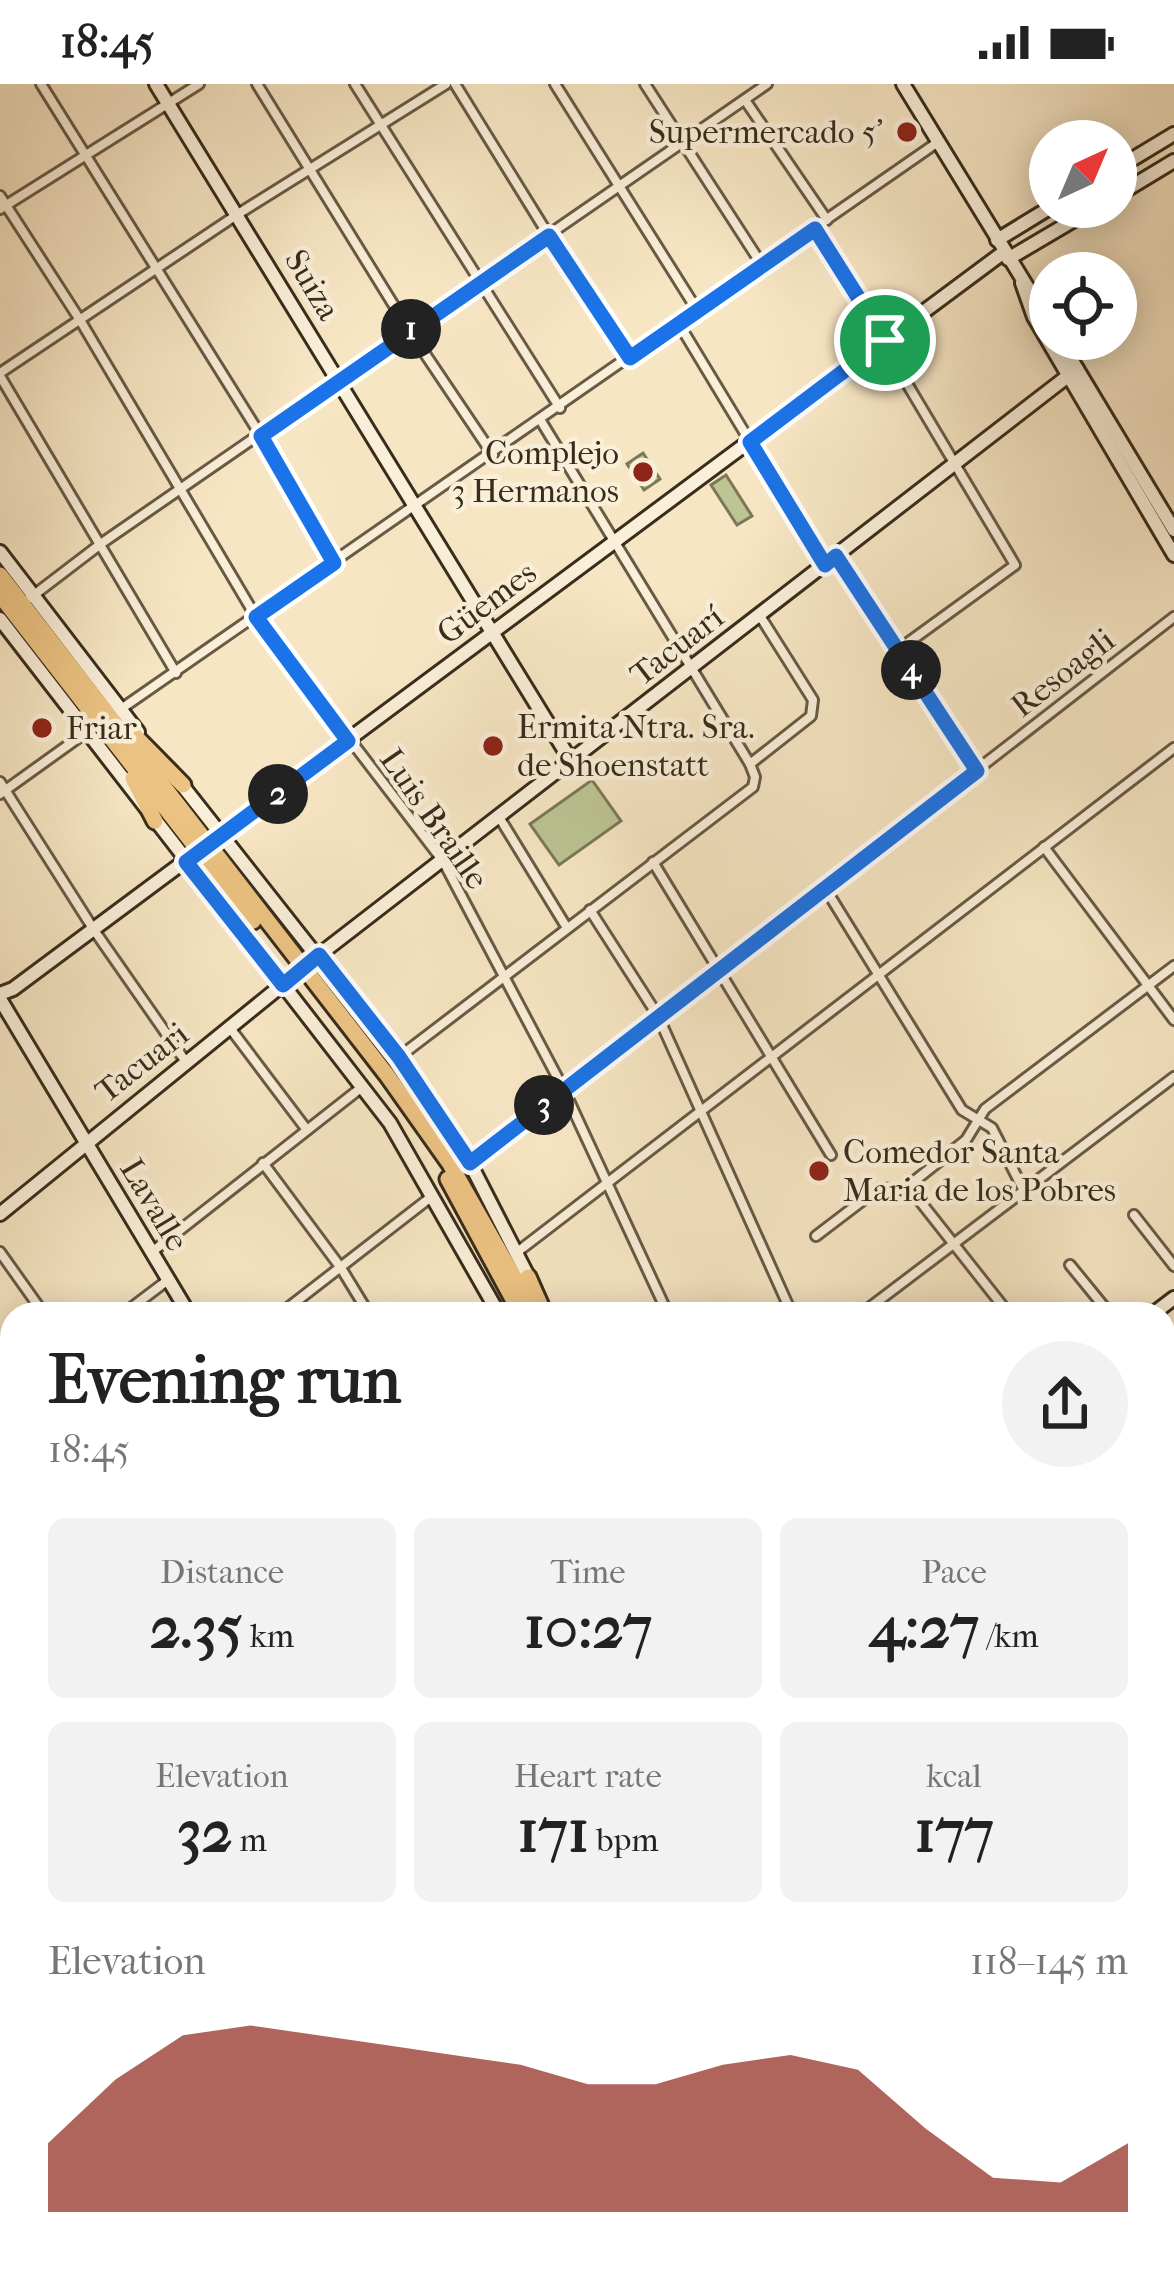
<!DOCTYPE html>
<meta charset="utf-8">
<style>
:root{--surface:#fff;--page:#f2f2f2;--text:#222;--muted:#767676;--accent:#8f2418}
body{margin:0;font-family:"IM FELL French Canon",serif;background:var(--page);color:var(--text);height:100vh;display:flex;flex-direction:column;font-size:45px;white-space:nowrap}
*{box-sizing:border-box;margin:0}
p{font-size:39px;color:var(--muted)}
.icon{flex:none;width:66px;height:66px;fill:none;stroke:currentColor;stroke-width:2;stroke-linecap:round;stroke-linejoin:round}
.map{position:relative;flex:1;overflow:hidden}
.details{position:absolute;left:0px;top:1218px;width:1176px;height:975px;display:flex;flex-direction:column;background:var(--surface);border-radius:36px 36px 0 0;box-shadow:0 6px 30px #0003}
.details>*{flex:none}
.needle{width:78px;rotate:44deg}
.buttons{position:absolute;left:1029px;top:36px;display:grid;gap:24px}
.buttons a{display:grid;place-items:center;width:108px;height:108px;border-radius:50%;background:var(--surface);box-shadow:0 6px 30px #0003;font-size:60px}
.pin{position:absolute;display:grid;place-items:center;width:102px;height:102px;color:#fff;margin:-51px;border:6px solid #fff;border-radius:50%;box-shadow:0 3px 12px #0007}
.km{position:absolute;width:60px;height:60px;margin:-30px;border-radius:50%;background:#222;color:#fff;font-size:33px;line-height:60px;text-align:center}
.round{display:grid;place-items:center;flex:none;width:126px;height:126px;border-radius:63px;background:var(--page)}
.headline{display:flex;align-items:center;justify-content:space-between;height:204px;padding:0 48px}
h1{font-size:66px;font-weight:800;line-height:90px}
.stats{display:grid;grid-template-columns:repeat(3,1fr);gap:18px;height:204px;padding:12px 48px}
.stats div{display:grid;align-content:center;border-radius:18px;background:var(--page);text-align:center}
.stats b{font-size:60px;font-weight:800}
.stats small{font-size:33px;font-weight:400}
.stats p{font-size:33px}
.chart{height:336px;padding:24px 48px}
.chart p{display:flex;justify-content:space-between}
.chart svg{width:100%;height:216px;margin-top:12px;fill:var(--accent);opacity:.7}
.status{display:flex;justify-content:space-between;align-items:center;height:84px;padding:0 60px;background:var(--surface);direction:ltr}
.status svg{height:33px;fill:currentColor}
.map>svg:first-child{display:block}
</style>
<div class="status"><b>18:45</b><svg viewBox="0 0 49 12"><path d="M0 12V9h3v3zM5 12V6h3v6zM10 12V3h3v9zM15 12V0h3v12zM26 1h20v11H26zM47 4h2v5h-2z"/></svg></div>
<div class="map">
<svg width="1174" height="2192" viewBox="0 0 1174 2192">
<rect width="100%" height="100%" fill="#f7e6c4"/>
<filter id="stains"><feTurbulence type="fractalNoise" baseFrequency=".00167" numOctaves="4"/><feColorMatrix values="0 0 0 0 .2 0 0 0 0 .09 0 0 0 0 .02 0 0 0 .5 -.17"/></filter>
<radialGradient id="worn" r=".72"><stop offset=".6" stop-color="#630" stop-opacity="0"/><stop offset="1" stop-color="#630" stop-opacity=".3"/></radialGradient>
<g fill="#bdc594" stroke="#7a7858" stroke-width="3">
<path d="M 643,369 L 660,395 L 644,406 L 627,380 Z"/>
<path d="M 726,391 L 752,432 L 737,441 L 711,401 Z"/>
<path d="M 592,696 L 621,737 L 559,781 L 530,740 Z"/>
<path d="M 1174,2067 L 1174,2175 L 1164,2157 L 1164,2074 Z"/>
</g>
<g fill="none" stroke-linecap="round" stroke-linejoin="round">
<defs>
<g id="street">
<path d="M 41,0 L 261,352 L 334,479"/>
<path d="M 257,0 L 409,246 L 493,371"/>
<path d="M 355,0 L 560,324"/>
<path d="M 455,0 L 549,152 L 630,274"/>
<path d="M 555,0 L 697,226"/>
<path d="M 645,0 L 762,181"/>
<path d="M 745,16 L 827,136"/>
<path d="M 0,112 L 80,236 L 256,533 L 443,777 L 564,1006 L 668,1230"/>
<path d="M 0,125 L 199,0"/>
<path d="M 815,145 L 1015,481 L 898,566"/>
<path d="M 679,240 L 824,480"/>
<path d="M 0,289 L 238,130 L 446,0"/>
<path d="M 0,292 L 176,589"/>
<path d="M 837,472 L 977,687"/>
<path d="M 30,514 L 102,459 L 767,0"/>
<path d="M 121,625 L 938,58"/>
<path d="M 750,680 L 811,632 L 813,616 L 760,532"/>
<path d="M 0,698 L 94,846 L 186,978"/>
<path d="M 0,710 L 85,649"/>
<path d="M 499,733 L 567,844"/>
<path d="M 1044,763 L 1174,936"/>
<path d="M 653,778 L 831,1071"/>
<path d="M 825,804 L 962,1026 L 992,1044 L 1024,1107"/>
<path d="M 590,826 L 658,932 L 792,1230"/>
<path d="M 230,944 L 307,1046"/>
<path d="M 399,973 L 753,703 L 755,693 L 750,680 L 541,337"/>
<path d="M 263,1079 L 341,1184 L 369,1230"/>
<path d="M 470,1079 L 1174,533"/>
<path d="M 908,1102 L 1009,1230"/>
<path d="M 1134,1131 L 1174,1182"/>
<path d="M 816,1152 L 879,1104 L 901,1106 L 908,1102 L 966,1056 L 985,1025 L 1174,882"/>
<path d="M 0,1168 L 44,1230"/>
<path d="M 152,1168 L 362,1003"/>
<path d="M 516,1169 L 1174,664"/>
<path d="M 1070,1181 L 1110,1230"/>
<path d="M 123,1230 L 168,1196"/>
<path d="M 280,1230 L 431,1113"/>
<path d="M 861,1230 L 1174,993"/>
<path d="M 1164,1298 L 1174,1310"/>
<path d="M 0,1324 L 12,1314"/>
<path d="M 0,1423 L 12,1439"/>
<path d="M 1164,1426 L 1174,1438"/>
<path d="M 0,1526 L 12,1517"/>
<path d="M 0,1674 L 12,1691"/>
<path d="M 1164,1681 L 1174,1694"/>
<path d="M 0,1736 L 12,1727"/>
<path d="M 1164,1788 L 1174,1780"/>
<path d="M 1164,1881 L 1174,1874"/>
<path d="M 0,1887 L 12,1878"/>
<path d="M 0,1940 L 12,1956"/>
<path d="M 1164,1942 L 1174,1956"/>
<path d="M 0,2010 L 12,2001"/>
<path d="M 1164,2067 L 1174,2059"/>
<path d="M 1164,2165 L 1174,2185"/>
<path d="M 182,2181 L 191,2192"/>
<path d="M 505,2181 L 510,2192"/>
<path d="M 572,2181 L 581,2192"/>
<path d="M 842,2181 L 850,2192"/>
<path d="M 195,2192 L 209,2181"/>
<path d="M 630,2192 L 642,2181"/>
<path d="M 760,2192 L 775,2181"/>
</g>
<g id="secondary">
<path d="M 156,0 L 571,677"/>
<path d="M 903,0 L 1050,240"/>
<path d="M 1116,85 L 1174,50"/>
<path d="M 1116,112 L 1174,77"/>
<path d="M 997,156 L 1051,123"/>
<path d="M 1008,175 L 1096,123"/>
<path d="M 1022,199 L 1034,233 L 1174,471"/>
<path d="M 1059,255 L 1174,446"/>
<path d="M 0,468 L 138,648"/>
<path d="M 0,535 L 390,1039 L 499,1230"/>
<path d="M 178,696 L 427,1012 L 470,1079 L 531,1198"/>
<path d="M 0,910 L 13,905 L 1004,168"/>
<path d="M 0,915 L 189,1230"/>
<path d="M 0,1130 L 319,871 L 1077,285"/>
<path d="M 1153,1230 L 1174,1214"/>
<path d="M 1164,1603 L 1174,1596"/>
<path d="M 0,2148 L 12,2139"/>
<path d="M 766,2181 L 769,2186"/>
<path d="M 1004,2181 L 1010,2192"/>
<path d="M 1056,2181 L 1062,2192"/>
<path d="M 387,2192 L 402,2181"/>
</g>
<g id="highway">
<path d="M 0,491 L 387,991 L 450,1080 L 535,1230"/>
<path d="M 0,511 L 253,837"/>
<path d="M 126,643 L 183,701"/>
<path d="M 133,694 L 155,737"/>
<path d="M 448,1095 L 521,1230"/>
<path d="M 528,1193 L 543,1227"/>
<path d="M 1027,2181 L 1034,2192"/>
<path d="M 1040,2181 L 1046,2192"/>
</g>
</defs>
<use href="#street" stroke="#685a45" stroke-width="14"/>
<use href="#secondary" stroke="#382c1b" stroke-width="18"/>
<use href="#highway" stroke="#382c1b" stroke-width="21"/>
<use href="#street" stroke="#faefd9" stroke-width="8"/>
<use href="#secondary" stroke="#faefd9" stroke-width="12"/>
<use href="#highway" stroke="#ecc382" stroke-width="15"/>
</g>
<g fill="none" stroke-linecap="round" stroke-linejoin="round">
<defs>
<path id="route" d="M 815,145 L 885,256 L 750,358 L 825,481 L 836,472 L 977,687 L 470,1079 L 399,973 L 319,871 L 283,901 L 186,778 L 348,657 L 256,533 L 334,479 L 261,352 L 549,152 L 630,274 Z"/>
</defs>
<use href="#route" stroke="#fff" stroke-width="24"/>
<use href="#route" stroke="#1a73e8" stroke-width="15"/>
</g>
<g fill="#8f2418" stroke="#faefd9" stroke-width="4.5">
<circle cx="907" cy="48" r="12"/>
<circle cx="643" cy="388" r="12"/>
<circle cx="42" cy="644" r="12"/>
<circle cx="493" cy="662" r="12"/>
<circle cx="819" cy="1087" r="12"/>
</g>
<g text-anchor="middle" dominant-baseline="central" stroke-width="9" stroke-linejoin="round" paint-order="stroke">
<g font-size="33" fill="#382c1b" stroke="#faefd9" text-anchor="start">
<text x="883" y="48" text-anchor="end">Supermercado 5'</text>
<text x="619" y="369" text-anchor="end">Complejo<tspan x="619" dy="38">3 Hermanos</tspan></text>
<text x="517" y="643">Ermita Ntra. Sra.<tspan x="517" dy="38">de Shoenstatt</tspan></text>
<text x="66" y="644">Friar</text>
<text x="843" y="1068">Comedor Santa<tspan x="843" dy="38">Maria de los Pobres</tspan></text>
</g>
<g font-size="33" fill="#382c1b" stroke="#faefd9">
<text transform="translate(312 201) rotate(59)">Suiza</text>
<text transform="translate(487 519) rotate(-37)">Güemes</text>
<text transform="translate(677 562) rotate(-38)">Tacuarí</text>
<text transform="translate(1063 589) rotate(-38)">Resoagli</text>
<text transform="translate(434 735) rotate(55)">Luis Braille</text>
<text transform="translate(142 979) rotate(-38)">Tacuari</text>
<text transform="translate(154 1121) rotate(59)">Lavalle</text>
</g>
</g>
<rect width="100%" height="100%" filter="url(#stains)"/>
<rect width="100%" height="100%" fill="url(#worn)"/>
</svg>
<div class="buttons">
<a><svg class="needle" viewBox="-14 -14 28 28"><path d="M0-13l5 13h-10z" fill="#e53935"/><path d="M0 13l5-13h-10z" fill="#767676"/></svg></a>
<a><svg class="icon" aria-label="locate" viewBox="0 0 24 24"><circle cx="12" cy="12" r="6"/><path d="M12 2v4M12 18v4M2 12h4M18 12h4"/></svg></a>
</div>
<div class="pin" style="left:885px;top:256px;background:#1e9e55"><svg class="icon" aria-label="arrive" viewBox="0 0 24 24"><path d="M6 21V4h12l-3 4 3 4H6"/></svg></div>
<b class="km" style="left:411px;top:245px">1</b>
<b class="km" style="left:278px;top:710px">2</b>
<b class="km" style="left:544px;top:1021px">3</b>
<b class="km" style="left:911px;top:586px">4</b>
<section class="details">
<div class="headline"><div><h1>Evening run</h1><p>18:45</p></div><a class="round"><svg class="icon" aria-label="share" viewBox="0 0 24 24"><path d="M12 15V3M7 8l5-5 5 5M5 13v7h14v-7"/></svg></a></div>
<div class="stats">
<div><p>Distance</p><b>2.35<small> km</small></b></div>
<div><p>Time</p><b>10:27</b></div>
<div><p>Pace</p><b>4:27<small> /km</small></b></div>
</div>
<div class="stats">
<div><p>Elevation</p><b>32<small> m</small></b></div>
<div><p>Heart rate</p><b>171<small> bpm</small></b></div>
<div><p>kcal</p><b>177</b></div>
</div>
<div class="chart"><p><span>Elevation</span>118–145 m</p>
<svg viewBox="0 0 160 44" preserveAspectRatio="none"><path d="M0 44V30L10 17L20 8L30 6L40 8L50 10L60 12L70 14L80 18L90 18L100 14L110 12L120 15L130 27L140 37L150 38L160 30V44z"/></svg>
</div>
</section>
</div>
